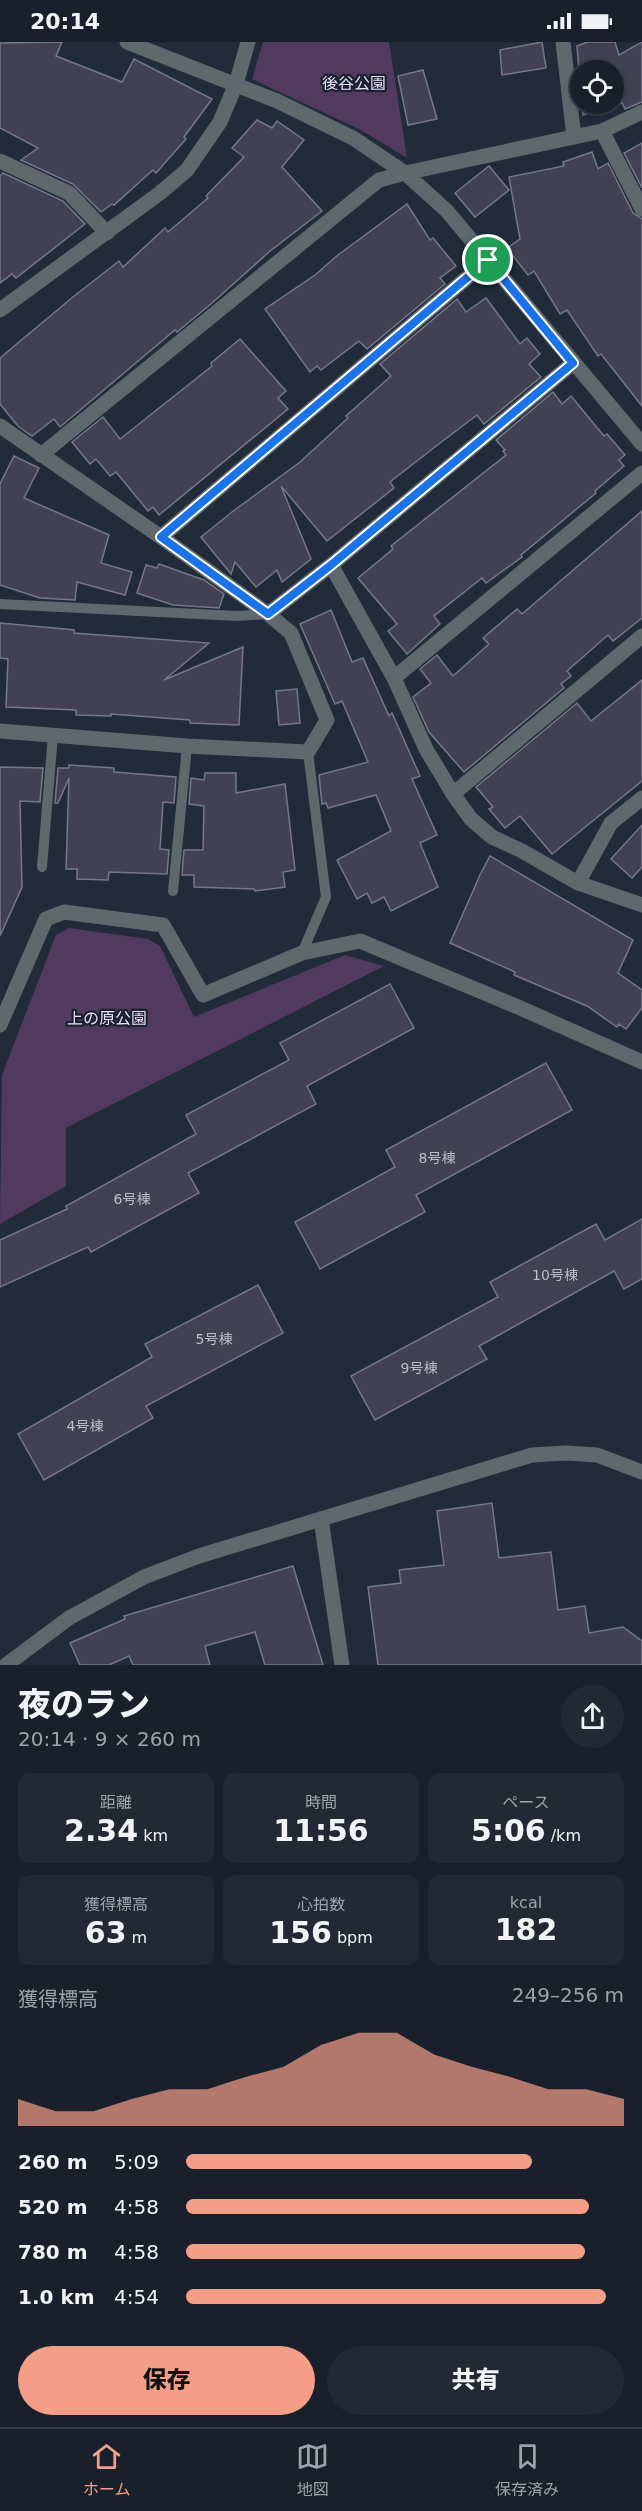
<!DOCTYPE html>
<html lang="ja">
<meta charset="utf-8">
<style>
:root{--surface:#19202c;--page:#222834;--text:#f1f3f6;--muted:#9fa3a9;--line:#373e48;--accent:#f49e88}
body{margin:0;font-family:"DejaVu Sans","Noto Sans JP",sans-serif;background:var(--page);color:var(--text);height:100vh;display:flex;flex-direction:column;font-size:22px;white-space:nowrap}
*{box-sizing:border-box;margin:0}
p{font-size:20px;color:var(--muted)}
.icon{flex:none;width:33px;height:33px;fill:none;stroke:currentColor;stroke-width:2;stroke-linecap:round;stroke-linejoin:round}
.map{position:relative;height:1623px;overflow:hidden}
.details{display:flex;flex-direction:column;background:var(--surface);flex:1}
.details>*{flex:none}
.buttons{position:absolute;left:570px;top:18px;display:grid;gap:12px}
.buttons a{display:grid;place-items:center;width:54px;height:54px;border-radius:50%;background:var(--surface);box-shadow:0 3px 9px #0003,0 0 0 2px var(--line);font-size:30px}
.pin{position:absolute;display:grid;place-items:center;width:51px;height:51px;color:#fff;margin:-26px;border:3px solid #fff;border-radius:50%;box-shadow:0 2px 6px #0007}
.round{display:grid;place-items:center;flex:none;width:63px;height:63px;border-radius:32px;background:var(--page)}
.headline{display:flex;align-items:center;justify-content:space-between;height:102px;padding:0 18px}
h1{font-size:33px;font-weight:800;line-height:45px}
.stats{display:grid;grid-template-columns:repeat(3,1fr);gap:9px;height:102px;padding:6px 18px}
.stats div{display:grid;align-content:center;border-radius:12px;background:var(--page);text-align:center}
.stats b{font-size:30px;font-weight:800}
.stats small{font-size:16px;font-weight:400}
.stats p{font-size:16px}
.chart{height:168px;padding:12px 18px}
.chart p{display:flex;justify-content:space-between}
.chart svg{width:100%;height:108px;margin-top:6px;fill:var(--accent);opacity:.7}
.cta{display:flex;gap:12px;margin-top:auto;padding:12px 18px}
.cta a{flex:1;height:69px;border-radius:36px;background:var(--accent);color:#111;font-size:24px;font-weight:800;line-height:69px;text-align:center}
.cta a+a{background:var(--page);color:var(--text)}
ul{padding:0 18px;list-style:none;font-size:20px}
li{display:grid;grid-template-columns:96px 72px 1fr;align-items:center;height:45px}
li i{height:15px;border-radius:8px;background:var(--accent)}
.status{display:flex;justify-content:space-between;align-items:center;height:42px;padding:0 30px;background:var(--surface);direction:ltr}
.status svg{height:16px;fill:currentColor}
.tabs{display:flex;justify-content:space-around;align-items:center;height:84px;border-top:2px solid var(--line);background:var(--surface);font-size:16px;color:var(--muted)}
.tabs a{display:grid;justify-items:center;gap:3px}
.tabs .current{color:var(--accent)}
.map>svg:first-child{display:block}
</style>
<div class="status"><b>20:14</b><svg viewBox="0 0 49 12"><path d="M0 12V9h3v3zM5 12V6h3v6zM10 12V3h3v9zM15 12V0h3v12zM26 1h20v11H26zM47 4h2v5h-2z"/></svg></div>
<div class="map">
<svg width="642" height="1623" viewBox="0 0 642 1623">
<rect width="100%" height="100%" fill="#212b3a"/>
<g fill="#513a5d">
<path d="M 263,0 L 389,0 L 407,116 L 359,87 L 252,37 Z"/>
<path d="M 69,886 L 148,897 L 160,904 L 194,975 L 345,913 L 384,924 L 66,1086 L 66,1144 L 0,1182 L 2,1033 L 56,893 Z"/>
</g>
<g fill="#424154" stroke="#77778b" stroke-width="1.5">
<path d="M 62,0 L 56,14 L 122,40 L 134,17 L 212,57 L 184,95 L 186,97 L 156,131 L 153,128 L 114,163 L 112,162 L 101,170 L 73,142 L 21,118 L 38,106 L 0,86 L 0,1 Z"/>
<path d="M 542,0 L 546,26 L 502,33 L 500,8 Z"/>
<path d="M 588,0 L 615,0 L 619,13 L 642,0 L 642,60 L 625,67 L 622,61 L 583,73 L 582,62 L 614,62 L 614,28 L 580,28 L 580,40 L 577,4 Z"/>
<path d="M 423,28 L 437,77 L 408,83 L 398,34 Z"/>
<path d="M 257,78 L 272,86 L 277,79 L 304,98 L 282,125 L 322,169 L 269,210 L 212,261 L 177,290 L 175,288 L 60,385 L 54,377 L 32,394 L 18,384 L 0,362 L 0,316 L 73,255 L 119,219 L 123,225 L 165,186 L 168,190 L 208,156 L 206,154 L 244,115 L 232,106 Z"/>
<path d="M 642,101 L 642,146 L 624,111 Z"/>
<path d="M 592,110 L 598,127 L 608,121 L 633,171 L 642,177 L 642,364 L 601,312 L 598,314 L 567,268 L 560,272 L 534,229 L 528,233 L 507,206 L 520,197 L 509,135 L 564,124 L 563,120 Z"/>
<path d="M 489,124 L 509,148 L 475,175 L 455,151 Z"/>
<path d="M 3,131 L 63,159 L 85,182 L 16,236 L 12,232 L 0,241 L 0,134 Z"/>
<path d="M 407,162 L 430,198 L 433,196 L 456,224 L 440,236 L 445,242 L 367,307 L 359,299 L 321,328 L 317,324 L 310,330 L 265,267 L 315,233 L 338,213 Z"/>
<path d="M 486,256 L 520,302 L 527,296 L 540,312 L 529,322 L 541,335 L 484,382 L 477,373 L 444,398 L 390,440 L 394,446 L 327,499 L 281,444 L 311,517 L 282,540 L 277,528 L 256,545 L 235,520 L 231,532 L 201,495 L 232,470 L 300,420 L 348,376 L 346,374 L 391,334 L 380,322 L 457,257 L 466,270 Z"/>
<path d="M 240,297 L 286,349 L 278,356 L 288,367 L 159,473 L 153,465 L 148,469 L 116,430 L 110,434 L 96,417 L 90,422 L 72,400 L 103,375 L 120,397 L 212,324 L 211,321 Z"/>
<path d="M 553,350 L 562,362 L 571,354 L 604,394 L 607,392 L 625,413 L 619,418 L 624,424 L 595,449 L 596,451 L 521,513 L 522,515 L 486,541 L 482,536 L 434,574 L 440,582 L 407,612 L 388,589 L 397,582 L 358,536 L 393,507 L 391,504 L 506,413 L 503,409 L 505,408 L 496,398 Z"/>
<path d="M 14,414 L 39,426 L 24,456 L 109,493 L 101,521 L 132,530 L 125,553 L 77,540 L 75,558 L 40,556 L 0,543 L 0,442 Z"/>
<path d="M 642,469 L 642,576 L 613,599 L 608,593 L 567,629 L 571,634 L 561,642 L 564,646 L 464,730 L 429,690 L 413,655 L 431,641 L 420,627 L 437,613 L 453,634 L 489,602 L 483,596 L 517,567 L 522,572 Z"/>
<path d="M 159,522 L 204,538 L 224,552 L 219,566 L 173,563 L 137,551 L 146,523 L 157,526 Z"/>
<path d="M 331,568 L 352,620 L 363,616 L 389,674 L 392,671 L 420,734 L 412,737 L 437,793 L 420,801 L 438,845 L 391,869 L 384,855 L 372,861 L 367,851 L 357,857 L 337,818 L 391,789 L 376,753 L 328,766 L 326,761 L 322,762 L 319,733 L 368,720 L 342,659 L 335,662 L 300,582 Z"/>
<path d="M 0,581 L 65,587 L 74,588 L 74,591 L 209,601 L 164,638 L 243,605 L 239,683 L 190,681 L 190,678 L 111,672 L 111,674 L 76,673 L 76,668 L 6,665 L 8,617 L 0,616 Z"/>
<path d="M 642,638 L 642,739 L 552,812 L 520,774 L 505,786 L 489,767 L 493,765 L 476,745 L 577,661 L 591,679 Z"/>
<path d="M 297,647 L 300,681 L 279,683 L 276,649 Z"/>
<path d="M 69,723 L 114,726 L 114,730 L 176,735 L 174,761 L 163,760 L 160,807 L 169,808 L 167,832 L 109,830 L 108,838 L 77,837 L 77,827 L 66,827 L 69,736 L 58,761 L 55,761 L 58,726 L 69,726 Z"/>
<path d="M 0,725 L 43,726 L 40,760 L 20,759 L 22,845 L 0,894 Z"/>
<path d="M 205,731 L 236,731 L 236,751 L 285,742 L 295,828 L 283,830 L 285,845 L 255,849 L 254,847 L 194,845 L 194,833 L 182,833 L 184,808 L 203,808 L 204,764 L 189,762 L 191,736 L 204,738 Z"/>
<path d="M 642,783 L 642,825 L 632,836 L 611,817 Z"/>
<path d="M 490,814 L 633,898 L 618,931 L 642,948 L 642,966 L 626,987 L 619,982 L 617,985 L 587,964 L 514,933 L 515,930 L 450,901 L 480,833 Z"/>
<path d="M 390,942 L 414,986 L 307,1044 L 316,1062 L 188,1131 L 199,1151 L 91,1210 L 88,1205 L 0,1245 L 0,1198 L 67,1167 L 66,1164 L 196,1092 L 186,1073 L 289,1018 L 280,1001 Z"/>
<path d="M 546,1021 L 572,1068 L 416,1153 L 425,1170 L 320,1227 L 295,1180 L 395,1125 L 386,1108 Z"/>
<path d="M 642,1177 L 642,1237 L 624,1247 L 614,1229 L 479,1304 L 487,1317 L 375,1378 L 351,1334 L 498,1255 L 490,1240 L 596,1182 L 605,1198 Z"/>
<path d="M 258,1243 L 283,1291 L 146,1364 L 153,1376 L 44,1438 L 18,1392 L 152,1315 L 145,1302 Z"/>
<path d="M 492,1461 L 499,1516 L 551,1510 L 558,1568 L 585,1564 L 589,1591 L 623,1585 L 642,1599 L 642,1623 L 378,1623 L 368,1545 L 401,1541 L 399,1528 L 444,1523 L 437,1469 Z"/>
<path d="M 293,1524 L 323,1623 L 265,1623 L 255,1590 L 205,1604 L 210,1623 L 133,1623 L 129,1614 L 109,1623 L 80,1623 L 70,1601 L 125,1577 L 124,1574 Z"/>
</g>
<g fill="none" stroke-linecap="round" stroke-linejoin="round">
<g stroke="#5e686d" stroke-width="10">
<path d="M 0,562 L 238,574 L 268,572"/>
<path d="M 42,825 L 53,693"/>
<path d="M 173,849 L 187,704"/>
<path d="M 302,911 L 326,855 L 308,710"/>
</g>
<g stroke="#5e686d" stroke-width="15">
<path d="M 563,0 L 574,95"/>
<path d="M 602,89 L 642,167"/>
<path d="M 0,119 L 69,151 L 107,191"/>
<path d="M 0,268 L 160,151 L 187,128 L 220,80 L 236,42 L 248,0"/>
<path d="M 0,384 L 161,495 L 268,572 L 331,523 L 573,321"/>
<path d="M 41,413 L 379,138 L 405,131"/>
<path d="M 161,495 L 488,218"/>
<path d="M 331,523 L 394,636 L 426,707 L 453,752 L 471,777 L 492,795 L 522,809 L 578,841 L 642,863"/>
<path d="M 394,636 L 642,431"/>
<path d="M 0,689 L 187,704 L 308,710 L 327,678 L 291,591 L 268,572"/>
<path d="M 453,752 L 642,594"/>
<path d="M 578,841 L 611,781 L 642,756"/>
<path d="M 0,983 L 46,877 L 64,870 L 163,883 L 203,953 L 302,911 L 360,899 L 518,965 L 642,1020"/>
<path d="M 321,1477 L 342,1623"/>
</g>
<g stroke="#5e686d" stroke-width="15">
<path d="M 127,0 L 277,59 L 353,96 L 405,131 L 447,169 L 642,402"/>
<path d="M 405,131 L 602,89 L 642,70"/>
<path d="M 6,1623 L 69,1576 L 144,1535 L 199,1514 L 532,1413 L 566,1411 L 597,1413 L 642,1430"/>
</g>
</g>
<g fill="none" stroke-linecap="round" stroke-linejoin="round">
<defs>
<path id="route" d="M 488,218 L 573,321 L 331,523 L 268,572 L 161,495 Z"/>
</defs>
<use href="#route" stroke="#fff" stroke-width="12"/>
<use href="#route" stroke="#1a73e8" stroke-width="8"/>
</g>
<g text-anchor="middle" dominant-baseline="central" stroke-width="4.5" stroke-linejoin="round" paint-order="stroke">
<g font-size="14" fill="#b8bdc9">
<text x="437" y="1116">8号棟</text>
<text x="132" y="1157">6号棟</text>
<text x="555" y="1233">10号棟</text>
<text x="214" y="1297">5号棟</text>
<text x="419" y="1326">9号棟</text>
<text x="85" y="1384">4号棟</text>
</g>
<g font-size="16" fill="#eddbf6" stroke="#182130">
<text x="354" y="41">後谷公園</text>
<text x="107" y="976">上の原公園</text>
</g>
</g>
</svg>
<div class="buttons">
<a><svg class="icon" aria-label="locate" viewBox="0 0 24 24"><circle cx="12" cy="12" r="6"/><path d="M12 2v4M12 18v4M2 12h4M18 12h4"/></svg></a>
</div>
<div class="pin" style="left:488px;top:218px;background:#1e9e55"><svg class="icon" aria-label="arrive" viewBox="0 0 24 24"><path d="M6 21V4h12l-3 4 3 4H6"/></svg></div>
</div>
<section class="details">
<div class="headline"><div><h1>夜のラン</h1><p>20:14 · 9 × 260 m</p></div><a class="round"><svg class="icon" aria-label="share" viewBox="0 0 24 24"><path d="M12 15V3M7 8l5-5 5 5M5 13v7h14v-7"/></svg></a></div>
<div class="stats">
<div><p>距離</p><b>2.34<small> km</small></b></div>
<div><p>時間</p><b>11:56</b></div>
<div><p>ペース</p><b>5:06<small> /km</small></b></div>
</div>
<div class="stats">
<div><p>獲得標高</p><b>63<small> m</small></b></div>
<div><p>心拍数</p><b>156<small> bpm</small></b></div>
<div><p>kcal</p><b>182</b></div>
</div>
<div class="chart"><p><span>獲得標高</span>249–256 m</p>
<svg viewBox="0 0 160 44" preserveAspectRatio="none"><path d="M0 44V33L10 38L20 38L30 33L40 29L50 29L60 24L70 20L80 11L90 6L100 6L110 15L120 20L130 24L140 29L150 29L160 33V44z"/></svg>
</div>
<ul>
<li><b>260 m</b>5:09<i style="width:79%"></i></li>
<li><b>520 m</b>4:58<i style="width:92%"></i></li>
<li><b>780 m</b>4:58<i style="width:91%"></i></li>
<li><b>1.0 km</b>4:54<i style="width:96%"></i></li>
</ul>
<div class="cta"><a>保存</a><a>共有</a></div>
</section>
<nav class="tabs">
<a class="current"><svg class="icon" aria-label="home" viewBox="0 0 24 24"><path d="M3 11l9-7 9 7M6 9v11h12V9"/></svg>ホーム</a>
<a><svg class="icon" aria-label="map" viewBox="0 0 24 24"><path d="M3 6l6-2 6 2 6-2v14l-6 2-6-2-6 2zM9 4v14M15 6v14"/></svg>地図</a>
<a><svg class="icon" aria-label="saved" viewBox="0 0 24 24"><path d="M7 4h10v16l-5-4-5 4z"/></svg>保存済み</a>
</nav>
